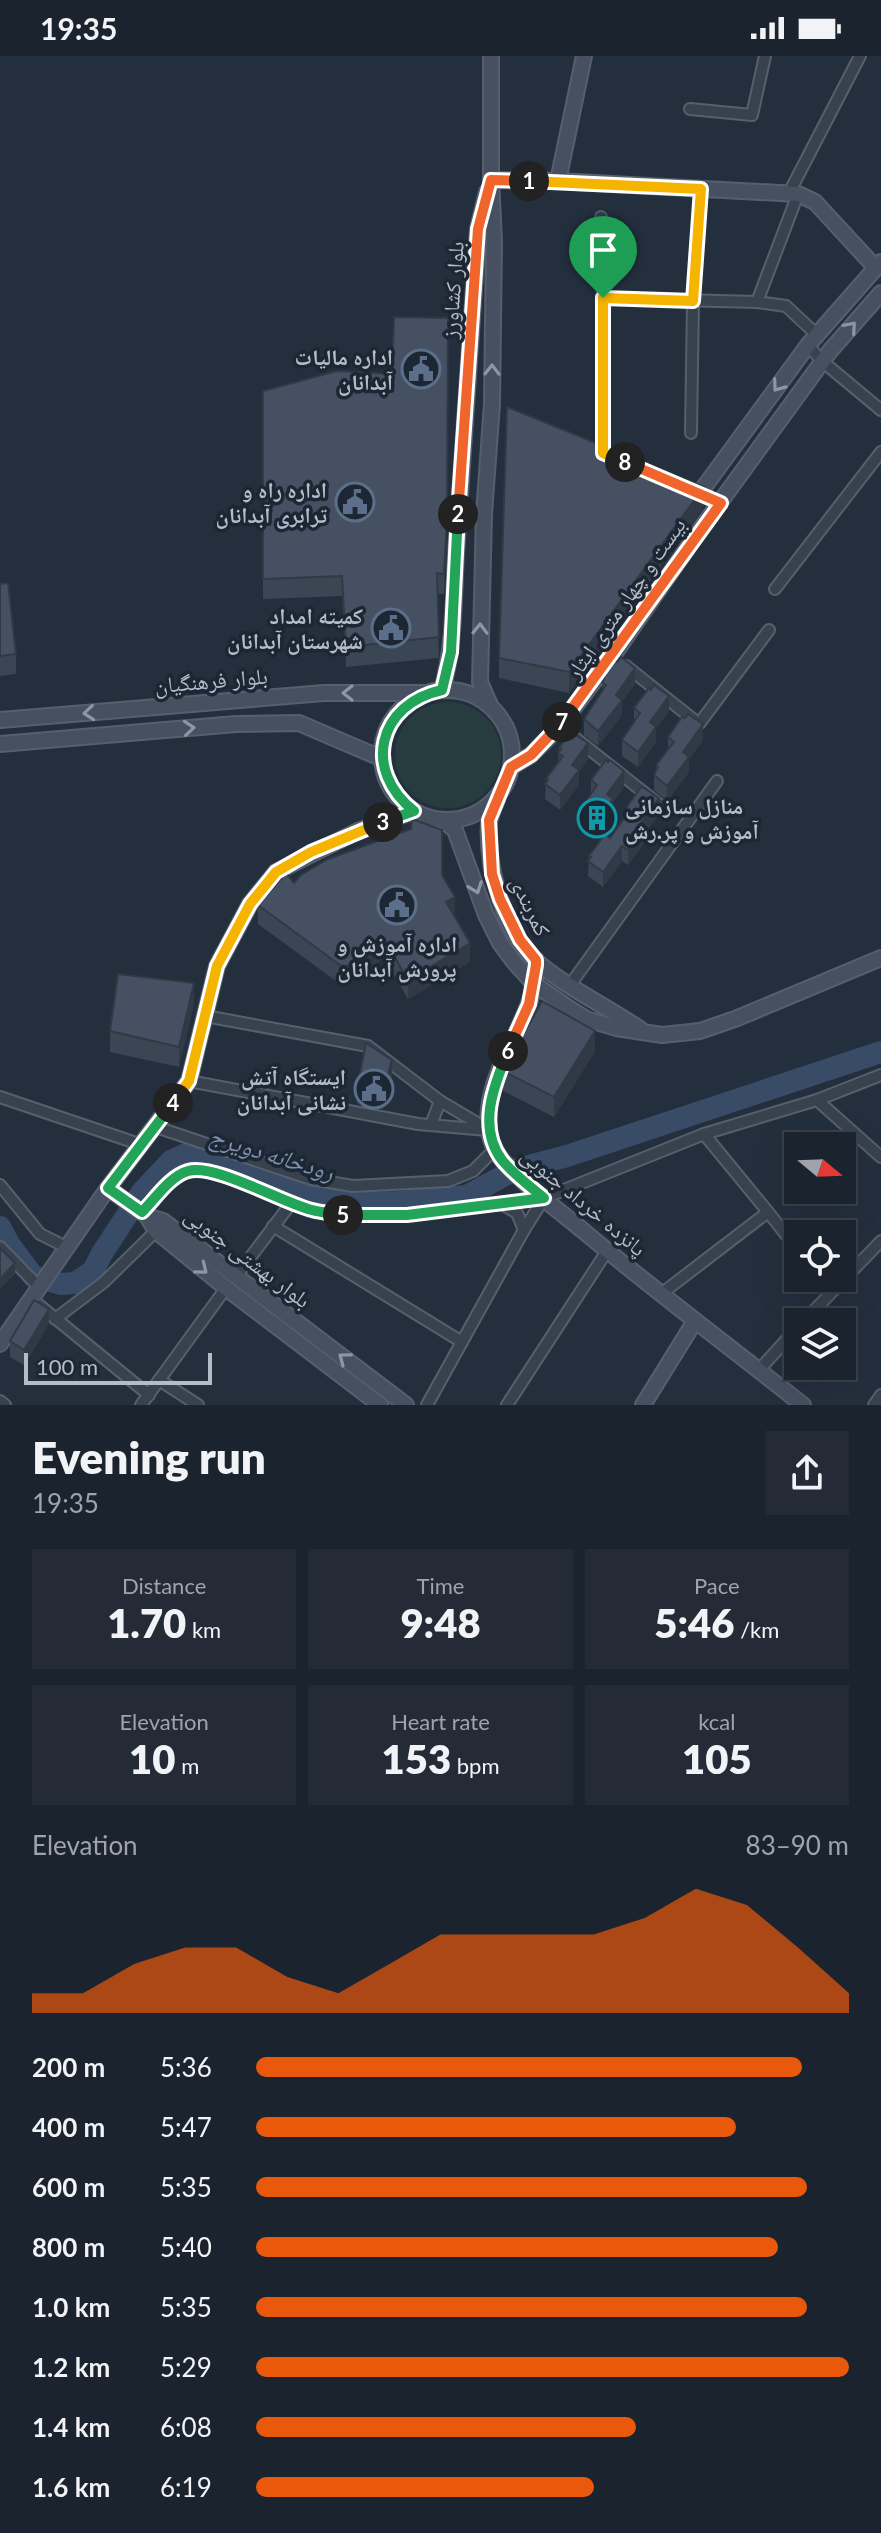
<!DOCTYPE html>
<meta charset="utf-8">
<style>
:root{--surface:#1b232e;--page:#242b36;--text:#f1f3f6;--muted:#a0a4aa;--line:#39404a;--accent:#ea580c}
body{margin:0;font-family:Lato,"Noto Naskh Arabic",sans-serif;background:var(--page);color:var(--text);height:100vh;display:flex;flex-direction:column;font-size:30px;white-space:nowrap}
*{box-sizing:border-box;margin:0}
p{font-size:26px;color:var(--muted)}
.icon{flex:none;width:44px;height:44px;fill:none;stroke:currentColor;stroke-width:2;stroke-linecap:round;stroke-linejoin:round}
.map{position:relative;height:1349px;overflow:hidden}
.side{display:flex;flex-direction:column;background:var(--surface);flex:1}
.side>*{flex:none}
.needle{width:52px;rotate:109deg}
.fabs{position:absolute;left:784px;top:1076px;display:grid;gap:16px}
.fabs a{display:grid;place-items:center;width:72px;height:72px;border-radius:0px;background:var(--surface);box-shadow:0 8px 32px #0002,0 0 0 2px var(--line);font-size:40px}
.scale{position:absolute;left:24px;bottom:20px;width:188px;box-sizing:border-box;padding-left:8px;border:4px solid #b4bcc9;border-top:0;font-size:22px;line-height:28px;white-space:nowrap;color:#b4bcc9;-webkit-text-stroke:6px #1d2633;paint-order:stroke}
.pin{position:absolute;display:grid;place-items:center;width:68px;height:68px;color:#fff;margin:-82px -34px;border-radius:50% 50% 50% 0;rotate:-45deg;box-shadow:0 0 8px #0007}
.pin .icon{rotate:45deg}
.km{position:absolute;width:40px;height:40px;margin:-20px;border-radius:50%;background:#222;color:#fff;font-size:22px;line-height:40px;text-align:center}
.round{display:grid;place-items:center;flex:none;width:84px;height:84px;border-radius:0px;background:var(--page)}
.summary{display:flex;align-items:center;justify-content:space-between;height:136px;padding:0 32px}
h1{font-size:44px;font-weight:800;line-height:60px}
.metrics{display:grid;grid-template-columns:repeat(3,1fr);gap:12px;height:136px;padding:8px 32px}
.metrics div{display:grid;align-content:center;border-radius:0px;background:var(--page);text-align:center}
.metrics b{font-size:40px;font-weight:800}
.metrics small{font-size:22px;font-weight:400}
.metrics p{font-size:22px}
.chart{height:224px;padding:16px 32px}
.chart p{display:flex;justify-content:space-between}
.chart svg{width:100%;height:144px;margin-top:8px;fill:var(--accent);opacity:.7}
ul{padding:0 32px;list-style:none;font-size:26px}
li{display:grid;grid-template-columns:128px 96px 1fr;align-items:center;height:60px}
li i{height:20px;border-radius:10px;background:var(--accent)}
.status{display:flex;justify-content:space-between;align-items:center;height:56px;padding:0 40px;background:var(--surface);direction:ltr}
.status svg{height:22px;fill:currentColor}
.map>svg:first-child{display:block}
</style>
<div class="status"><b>19:35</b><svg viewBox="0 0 49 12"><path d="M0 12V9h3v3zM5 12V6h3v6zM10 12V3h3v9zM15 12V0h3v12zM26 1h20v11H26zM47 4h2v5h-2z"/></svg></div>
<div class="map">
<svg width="881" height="1349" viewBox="0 0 881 1349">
<rect width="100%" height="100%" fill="#242f3e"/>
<circle fill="#263c3f" cx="448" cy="699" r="53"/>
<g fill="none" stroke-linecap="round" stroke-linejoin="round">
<path stroke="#394c67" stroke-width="22" d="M 0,1171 L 9,1188 L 33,1220 L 61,1228 L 75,1227 L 93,1215 L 101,1199 L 142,1136 L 171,1105 L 186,1098 L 206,1102 L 318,1142 L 357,1147 L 399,1146 L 467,1140 L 514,1114 L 567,1100 L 881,996"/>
<defs>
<g id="street">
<path d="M 690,53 L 752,59 L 765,0"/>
<path d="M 789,137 L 860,0"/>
<path d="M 601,161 L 603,242 L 603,397"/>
<path d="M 603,242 L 757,246 L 786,250 L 817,279"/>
<path d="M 757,246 L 798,138"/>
<path d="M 808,289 L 822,305 L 881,354"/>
<path d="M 691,377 L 693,245 L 701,133"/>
<path d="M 775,533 L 881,396"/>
<path d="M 626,610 L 699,668 L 769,574"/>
<path d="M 560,670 L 661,750"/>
<path d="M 570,929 L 717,725"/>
<path d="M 205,960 L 368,990 L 440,1045 L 489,1074"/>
<path d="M 189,1025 L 418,1068 L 487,1074"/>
<path d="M 0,1041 L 142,1089"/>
<path d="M 817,1044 L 881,1101"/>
<path d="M 431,1069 L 440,1045"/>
<path d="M 156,1071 L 311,1123 L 353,1130 L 448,1125 L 473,1115 L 495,1093"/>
<path d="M 0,1129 L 40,1178 L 66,1191"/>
<path d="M 500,1147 L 517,1157 L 524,1174"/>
<path d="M 142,1156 L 175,1121 L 186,1115 L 198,1113 L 229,1122 L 311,1154 L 351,1160 L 407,1159 L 544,1142"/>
<path d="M 768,1156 L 798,1194"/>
<path d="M 273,1170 L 462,1286"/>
<path d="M 0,1191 L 40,1232"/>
<path d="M 237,1219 L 292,1146"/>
<path d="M 820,1222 L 831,1235"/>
<path d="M 661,1238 L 768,1156 L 704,1078"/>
<path d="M 39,1249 L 149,1339"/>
<path d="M 55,1263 L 104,1226 L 156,1175"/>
<path d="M 803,1266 L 881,1185"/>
<path d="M 759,1314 L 798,1271"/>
<path d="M 159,1324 L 198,1349"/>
<path d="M 0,1345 L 5,1349"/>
<path d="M 141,1349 L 226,1232"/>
<path d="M 427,1349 L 524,1174 L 544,1142 L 704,1078 L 817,1044 L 881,1019"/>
<path d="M 507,1349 L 607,1195"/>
<path d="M 874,1349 L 881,1339"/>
</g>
<g id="secondary">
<path d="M 491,124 L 558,125 L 798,138 L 815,146 L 875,211"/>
<path d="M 558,125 L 584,0"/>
<path d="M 699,438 L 808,289 L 881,206"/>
<path d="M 442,634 C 456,584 453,533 457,483 C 464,379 471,276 478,173 L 487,136"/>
<circle cx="447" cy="699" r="65"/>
<path d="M 490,649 L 480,626 L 484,458 L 492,348 L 494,185 L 491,124 L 491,0"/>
<path d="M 0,664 L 324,637 L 426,637"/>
<path d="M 0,688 L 236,668 L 299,667 L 383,703"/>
<path d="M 511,711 L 531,699 L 560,670 L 613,600 L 702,471 L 830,295 L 881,237"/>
<path d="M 497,744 C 494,751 490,759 489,767 C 486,809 504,876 536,905 C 567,932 606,950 640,973"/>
<path d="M 443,764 L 455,774 L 486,859 L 500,887 L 514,906 L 534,928 L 570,953 L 586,963 L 616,972 L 662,979 L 700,975 L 735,963 L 881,902"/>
<path d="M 536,904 C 539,964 482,1012 489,1073 C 490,1085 496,1098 504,1106 C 528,1133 560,1155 587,1178 C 658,1237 731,1292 803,1349"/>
<path d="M 108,1132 L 147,1160 L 163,1165 L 406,1349"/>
<path d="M 147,1160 L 156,1175 L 226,1232 L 380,1349"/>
<path d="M 0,1288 L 108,1132 L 189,1025 L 217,910 L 250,848 L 276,816 L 358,775 L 414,755"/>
<path d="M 643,1349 L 695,1265"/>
</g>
</defs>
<use href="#street" stroke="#565f6c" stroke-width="14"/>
<use href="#secondary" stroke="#565f6c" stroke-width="18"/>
<use href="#street" stroke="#38414e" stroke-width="10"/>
<use href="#secondary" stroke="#465061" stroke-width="14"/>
</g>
<g fill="#3b4654">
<path d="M 263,335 L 447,481 L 444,538 L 437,538 L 439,602 L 346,611 L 342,540 L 263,543 Z"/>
<path d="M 704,451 L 569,637 L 499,622 L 499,602 Z"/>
<path d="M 0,528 L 16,598 L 16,618 L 0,620 Z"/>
<path d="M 603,621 L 635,628 L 622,645 L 622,659 L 598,690 L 584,679 L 584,663 L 602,636 Z"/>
<path d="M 651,634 L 669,655 L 656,672 L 656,686 L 638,711 L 622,700 L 622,684 L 634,667 L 634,652 Z"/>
<path d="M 668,681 L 703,684 L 689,703 L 689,716 L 667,745 L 654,734 L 654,719 L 656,714 L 656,709 L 668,694 Z"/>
<path d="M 559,692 L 588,703 L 579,716 L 579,729 L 560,754 L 545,743 L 546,723 L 558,707 Z"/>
<path d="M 591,724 L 624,731 L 613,746 L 613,758 L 594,783 L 579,772 L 579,756 L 591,738 Z"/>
<path d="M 627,751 L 659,758 L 646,776 L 646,784 L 628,809 L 622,805 L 603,831 L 588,820 L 589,800 L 610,782 L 627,760 Z"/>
<path d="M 442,819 L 470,906 L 408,943 L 384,902 L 344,931 L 258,868 L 258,849 L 294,827 Z"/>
<path d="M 194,947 L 179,1011 L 110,996 L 110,975 Z"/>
<path d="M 595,995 L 554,1061 L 503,1035 L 503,1015 Z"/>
<path d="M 392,1019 L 383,1053 L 357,1047 L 357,1032 Z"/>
<path d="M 49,1268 L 24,1309 L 10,1301 L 10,1285 Z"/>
</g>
<g fill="#303945">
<path d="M 448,262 L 447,481 L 444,538 L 444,518 Z"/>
<path d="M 704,431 L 704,451 L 569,637 L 569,616 Z"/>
<path d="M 635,612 L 635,628 L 622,645 L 622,659 L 598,690 L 598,675 L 616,639 Z"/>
<path d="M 669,640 L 669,655 L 656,672 L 656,686 L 638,711 L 638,696 L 650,666 Z"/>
<path d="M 703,668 L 703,684 L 689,703 L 689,716 L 667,745 L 667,730 L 683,696 Z"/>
<path d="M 588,687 L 588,703 L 579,716 L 579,729 L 560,754 L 560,739 L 572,709 Z"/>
<path d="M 624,715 L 624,731 L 613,746 L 613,758 L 594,783 L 594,768 L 607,738 Z"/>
<path d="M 659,742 L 659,758 L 646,776 L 646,784 L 628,809 L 628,794 L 642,766 Z"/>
<path d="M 622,790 L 622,805 L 603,831 L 603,816 Z"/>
<path d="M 455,841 L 455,860 L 446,846 Z"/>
<path d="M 384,883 L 384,902 L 344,931 L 344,912 Z"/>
<path d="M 470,887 L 470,906 L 408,943 L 408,924 Z"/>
<path d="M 194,927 L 194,947 L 179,1011 L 179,991 Z"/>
<path d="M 595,975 L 595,995 L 554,1061 L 554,1041 Z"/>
<path d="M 392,1004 L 392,1019 L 383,1053 L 383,1038 Z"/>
<path d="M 15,1207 L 15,1218 L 0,1233 L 0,1223 Z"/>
<path d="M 49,1253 L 49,1268 L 24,1309 L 24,1294 Z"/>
</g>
<g fill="#455162" stroke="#303945" stroke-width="2">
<path d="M 394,261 L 448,262 L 447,461 L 444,518 L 437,517 L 439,581 L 346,591 L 342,520 L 263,523 L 263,335 L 337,315 L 392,318 Z"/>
<path d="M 507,351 L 704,431 L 569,616 L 499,602 Z"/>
<path d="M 8,527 L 16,598 L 0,600 L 0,528 Z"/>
<path d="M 621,601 L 635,612 L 616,639 L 622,644 L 598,675 L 584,663 L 606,629 L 602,626 L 604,622 L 603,621 L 615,605 L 617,606 Z"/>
<path d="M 654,629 L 669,640 L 650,666 L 656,671 L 638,696 L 622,684 L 640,657 L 634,652 L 649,632 L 651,634 Z"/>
<path d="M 688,658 L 703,668 L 683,696 L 689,701 L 667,730 L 654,719 L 658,711 L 656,709 L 674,686 L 668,681 L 682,661 L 685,662 Z"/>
<path d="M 571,676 L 588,687 L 572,709 L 579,714 L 560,739 L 545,728 L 548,724 L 546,723 L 563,700 L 558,697 L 561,693 L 559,692 Z"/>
<path d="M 606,704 L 608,706 L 610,704 L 624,715 L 607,738 L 613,743 L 594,768 L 579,756 L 597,729 L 591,724 Z"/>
<path d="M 641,731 L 644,732 L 659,742 L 642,766 L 646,769 L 628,794 L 622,790 L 603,816 L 588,805 L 591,801 L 589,800 L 605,778 L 610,782 L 630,754 L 627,751 Z"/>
<path d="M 412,763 L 442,774 L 442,819 L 455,841 L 446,846 L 470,887 L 408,924 L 384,883 L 344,912 L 258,849 L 286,817 L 294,827 L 301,819 L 328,803 L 411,773 Z"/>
<path d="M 118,918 L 194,927 L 179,991 L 110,975 Z"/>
<path d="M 542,945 L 595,975 L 554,1041 L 503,1015 Z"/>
<path d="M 366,987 L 392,1004 L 383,1038 L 357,1032 Z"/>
<path d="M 0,1192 L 15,1207 L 0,1223 Z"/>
<path d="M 34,1244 L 49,1253 L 24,1294 L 10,1285 Z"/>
</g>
<defs><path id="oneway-chevron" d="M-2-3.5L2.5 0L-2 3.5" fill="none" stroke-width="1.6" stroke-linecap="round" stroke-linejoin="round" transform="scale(2)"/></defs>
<g stroke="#8e96a5">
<use href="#oneway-chevron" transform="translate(851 271) rotate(-49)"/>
<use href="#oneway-chevron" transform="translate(492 314) rotate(-89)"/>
<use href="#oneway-chevron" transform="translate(778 330) rotate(126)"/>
<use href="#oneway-chevron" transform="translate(480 573) rotate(-89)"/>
<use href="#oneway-chevron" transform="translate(348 637) rotate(-180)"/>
<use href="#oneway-chevron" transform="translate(89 657) rotate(175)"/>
<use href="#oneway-chevron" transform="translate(189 672) rotate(-5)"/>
<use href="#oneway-chevron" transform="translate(476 832) rotate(70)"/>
<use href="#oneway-chevron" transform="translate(202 1213) rotate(39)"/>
<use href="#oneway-chevron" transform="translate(344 1302) rotate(-143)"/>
</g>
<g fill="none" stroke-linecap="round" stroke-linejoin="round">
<defs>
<path id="split-1" d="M 529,125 L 701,133 L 693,245 L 603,242"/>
<path id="split-2" d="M 458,458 L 478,173 L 491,124 L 529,125"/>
<path id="split-3" d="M 383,766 L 414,755 C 362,714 378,648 442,634 L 451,596 L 458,458"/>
<path id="split-4" d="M 173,1047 L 189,1025 L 217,910 L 250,848 L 276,816 L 311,796 L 383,766"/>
<path id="split-5" d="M 173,1047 L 108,1132 L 142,1156 C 155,1143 170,1120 188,1115 C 214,1107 283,1147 312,1154 C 322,1157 333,1157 343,1159"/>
<path id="split-6" d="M 343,1159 L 407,1159 L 544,1142 C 530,1130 513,1118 502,1104 C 477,1071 494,1029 508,995"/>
<path id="split-7" d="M 508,995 L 529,948 L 536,909 L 536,904 L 520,884 L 500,843 L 492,818 L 489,764 L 511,711 L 531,699 L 562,666"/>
<path id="split-8" d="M 562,666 L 721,447 L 625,406"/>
<path id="split-9" d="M 603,242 L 603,397 L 625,406"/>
</defs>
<use href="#split-1" stroke="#fff" stroke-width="16"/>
<use href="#split-2" stroke="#fff" stroke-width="16"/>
<use href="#split-3" stroke="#fff" stroke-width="16"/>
<use href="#split-4" stroke="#fff" stroke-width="16"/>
<use href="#split-5" stroke="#fff" stroke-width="16"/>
<use href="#split-6" stroke="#fff" stroke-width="16"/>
<use href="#split-7" stroke="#fff" stroke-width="16"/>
<use href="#split-8" stroke="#fff" stroke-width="16"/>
<use href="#split-9" stroke="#fff" stroke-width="16"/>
<use href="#split-1" stroke="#f5b400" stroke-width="10"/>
<use href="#split-2" stroke="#f0652b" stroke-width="10"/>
<use href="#split-3" stroke="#22a559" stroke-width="10"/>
<use href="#split-4" stroke="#f5b400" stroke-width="10"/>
<use href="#split-5" stroke="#22a559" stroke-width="10"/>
<use href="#split-6" stroke="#22a559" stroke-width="10"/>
<use href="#split-7" stroke="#f0652b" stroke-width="10"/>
<use href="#split-8" stroke="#f0652b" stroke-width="10"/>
<use href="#split-9" stroke="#f5b400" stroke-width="10"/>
</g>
<defs>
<symbol id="civic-ring" viewBox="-11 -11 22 22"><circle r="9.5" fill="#1d2633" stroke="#5c6f8a" stroke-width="1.5"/><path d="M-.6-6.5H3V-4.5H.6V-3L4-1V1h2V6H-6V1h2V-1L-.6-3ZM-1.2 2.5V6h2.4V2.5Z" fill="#5c6f8a"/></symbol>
<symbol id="building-ring" viewBox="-11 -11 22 22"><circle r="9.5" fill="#1d2633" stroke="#0f9aa8" stroke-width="1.5"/><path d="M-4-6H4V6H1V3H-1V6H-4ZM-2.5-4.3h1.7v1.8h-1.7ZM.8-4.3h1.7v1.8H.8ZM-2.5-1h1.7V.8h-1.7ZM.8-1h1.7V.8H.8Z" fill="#0f9aa8"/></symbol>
</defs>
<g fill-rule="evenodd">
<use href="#civic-ring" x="399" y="291" width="44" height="44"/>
<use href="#civic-ring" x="333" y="424" width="44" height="44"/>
<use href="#civic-ring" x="369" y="550" width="44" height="44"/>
<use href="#building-ring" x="575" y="740" width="44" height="44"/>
<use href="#civic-ring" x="375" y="827" width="44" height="44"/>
<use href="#civic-ring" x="352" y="1011" width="44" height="44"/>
</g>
<g text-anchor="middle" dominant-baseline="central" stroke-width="7" stroke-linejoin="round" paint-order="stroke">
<g font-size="22" fill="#b4bcc9" stroke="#1d2633">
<text transform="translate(452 234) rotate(-86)">بلوار کشاورز</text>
<text transform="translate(625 542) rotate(-55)">بیست و چهار متری ایثار</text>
<text transform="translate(211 624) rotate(-5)">بلوار فرهنگیان</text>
<text transform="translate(531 850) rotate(64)">کمربندی</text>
<text transform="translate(584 1145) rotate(40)">پانزده خرداد جنوبی</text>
<text transform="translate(248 1201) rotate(37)">بلوار بهشتی جنوبی</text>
</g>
<g font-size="22" font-weight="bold" fill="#b4bcc9" stroke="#1d2633" text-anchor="end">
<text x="393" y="300">اداره مالیات<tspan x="393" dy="25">آبدانان</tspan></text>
<text x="327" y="433">اداره راه و<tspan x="327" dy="25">ترابری آبدانان</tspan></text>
<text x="363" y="559">کمیته امداد<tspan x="363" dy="25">شهرستان آبدانان</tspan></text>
<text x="625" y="749" text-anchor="start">منازل سازمانی<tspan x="625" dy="25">آموزش و پر.رش</tspan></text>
<text x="397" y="887" text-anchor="middle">اداره آموزش و<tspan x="397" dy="25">پرورش آبدانان</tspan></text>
<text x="346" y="1020">ایستگاه آتش<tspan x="346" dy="25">نشانی آبدانان</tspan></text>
</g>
<g font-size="24" font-style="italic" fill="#7c92b1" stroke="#1d2633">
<text transform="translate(272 1097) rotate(17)">رودخانه دویرج</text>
</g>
</g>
</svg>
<div class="fabs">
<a><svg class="needle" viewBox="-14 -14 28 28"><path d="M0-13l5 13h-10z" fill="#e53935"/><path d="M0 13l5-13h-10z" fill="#a0a4aa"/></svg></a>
<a><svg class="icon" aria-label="locate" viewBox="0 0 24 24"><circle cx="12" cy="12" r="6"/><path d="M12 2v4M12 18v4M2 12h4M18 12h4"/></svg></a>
<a><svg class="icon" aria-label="layers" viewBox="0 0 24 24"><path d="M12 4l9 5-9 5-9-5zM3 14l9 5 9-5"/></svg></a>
</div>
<div class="scale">100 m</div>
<div class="pin" style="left:603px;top:242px;background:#1e9e55"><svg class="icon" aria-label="arrive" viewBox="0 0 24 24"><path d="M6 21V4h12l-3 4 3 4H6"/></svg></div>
<b class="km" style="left:529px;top:125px">1</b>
<b class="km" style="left:458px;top:458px">2</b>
<b class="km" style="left:383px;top:766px">3</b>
<b class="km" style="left:173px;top:1047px">4</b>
<b class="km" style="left:343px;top:1159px">5</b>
<b class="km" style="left:508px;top:995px">6</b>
<b class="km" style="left:562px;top:666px">7</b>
<b class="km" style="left:625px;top:406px">8</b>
</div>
<section class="side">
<div class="summary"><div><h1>Evening run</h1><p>19:35</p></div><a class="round"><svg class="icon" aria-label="share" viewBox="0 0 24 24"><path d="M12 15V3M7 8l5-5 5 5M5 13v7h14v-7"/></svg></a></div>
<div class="metrics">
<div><p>Distance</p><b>1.70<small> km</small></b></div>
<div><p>Time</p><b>9:48</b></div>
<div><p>Pace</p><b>5:46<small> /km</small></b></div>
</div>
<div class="metrics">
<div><p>Elevation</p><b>10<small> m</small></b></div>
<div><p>Heart rate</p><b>153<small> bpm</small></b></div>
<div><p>kcal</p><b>105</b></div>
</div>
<div class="chart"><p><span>Elevation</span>83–90 m</p>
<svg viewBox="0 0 160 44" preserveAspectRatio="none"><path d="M0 44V38L10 38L20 29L30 24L40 24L50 33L60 38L70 29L80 20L90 20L100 20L110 20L120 15L130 6L140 11L150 24L160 38V44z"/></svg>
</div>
<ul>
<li><b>200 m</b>5:36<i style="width:92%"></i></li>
<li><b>400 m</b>5:47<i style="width:81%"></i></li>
<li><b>600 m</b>5:35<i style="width:93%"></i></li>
<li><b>800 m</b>5:40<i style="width:88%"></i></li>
<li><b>1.0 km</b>5:35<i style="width:93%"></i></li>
<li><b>1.2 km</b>5:29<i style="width:100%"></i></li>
<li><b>1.4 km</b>6:08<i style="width:64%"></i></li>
<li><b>1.6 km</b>6:19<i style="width:57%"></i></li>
</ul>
</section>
